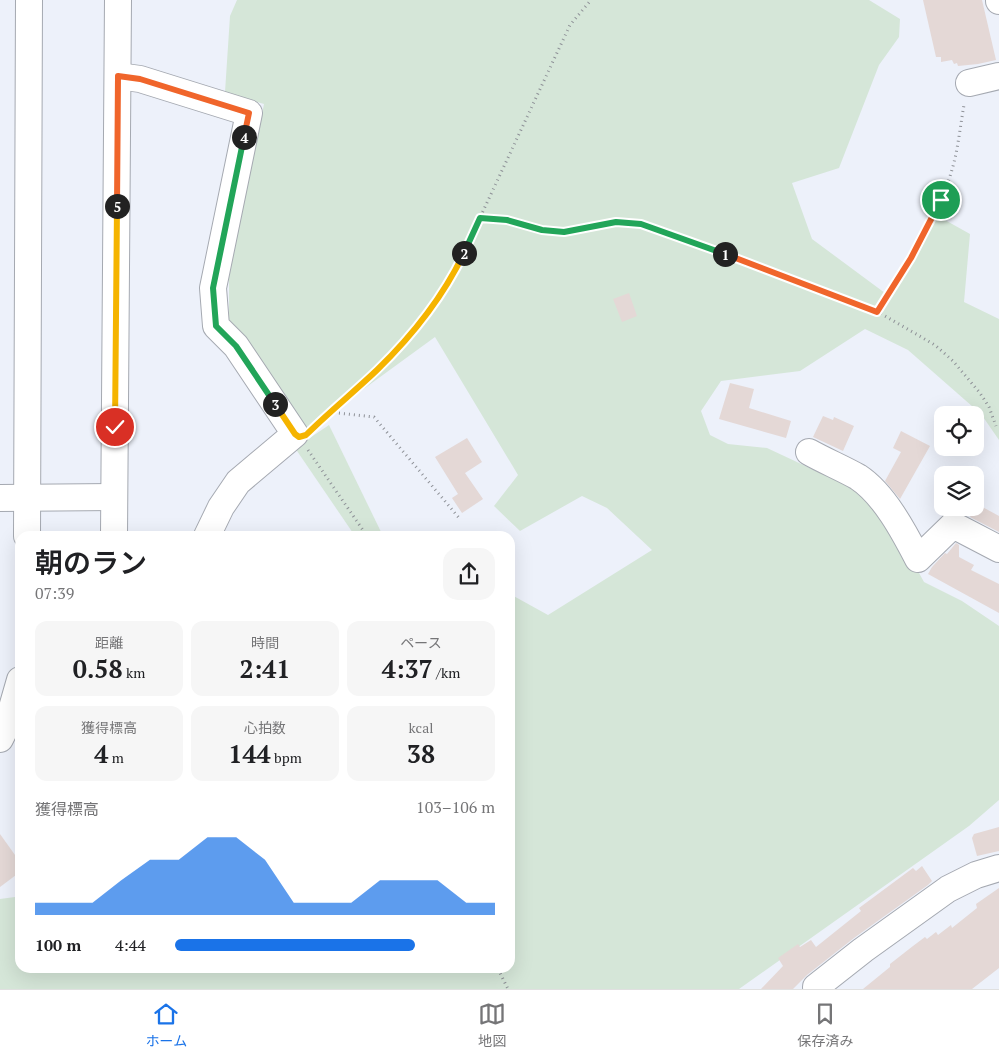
<!DOCTYPE html>
<html lang="ja">
<meta charset="utf-8">
<style>
:root{--surface:#fff;--page:#f6f6f6;--text:#202124;--muted:#757577;--line:#e0e0e0;--accent:#1a73e8}
body{margin:0;font-family:"PT Serif","Noto Sans JP",serif;background:var(--page);color:var(--text);height:100vh;display:flex;flex-direction:column;font-size:19px;white-space:nowrap}
*{box-sizing:border-box;margin:0}
p{font-size:16px;color:var(--muted)}
.icon{flex:none;width:28px;height:28px;fill:none;stroke:currentColor;stroke-width:2;stroke-linecap:round;stroke-linejoin:round}
.map{position:relative;flex:1;overflow:hidden}
.drawer{position:absolute;left:15px;top:531px;width:500px;height:442px;display:flex;flex-direction:column;background:var(--surface);border-radius:15px;box-shadow:0 5px 20px #0002}
.drawer>*{flex:none}
.tools{position:absolute;left:934px;top:406px;display:grid;gap:10px}
.tools a{display:grid;place-items:center;width:50px;height:50px;border-radius:10px;background:var(--surface);box-shadow:0 5px 20px #0002;font-size:25px}
.pin{position:absolute;display:grid;place-items:center;width:42px;height:42px;color:#fff;margin:-21px;border:2px solid #fff;border-radius:50%;box-shadow:0 1px 5px #0007}
.km{position:absolute;width:25px;height:25px;margin:-12px;border-radius:50%;background:#222;color:#fff;font-size:14px;line-height:25px;text-align:center}
.round{display:grid;place-items:center;flex:none;width:52px;height:52px;border-radius:15px;background:var(--page)}
.overview{display:flex;align-items:center;justify-content:space-between;height:85px;padding:0 20px}
h1{font-size:28px;font-weight:600;line-height:38px}
.metrics{display:grid;grid-template-columns:repeat(3,1fr);gap:8px;height:85px;padding:5px 20px}
.metrics div{display:grid;align-content:center;border-radius:12px;background:var(--page);text-align:center}
.metrics b{font-size:25px;font-weight:600}
.metrics small{font-size:14px;font-weight:400}
.metrics p{font-size:14px}
.chart{height:140px;padding:10px 20px}
.chart p{display:flex;justify-content:space-between}
.chart svg{width:100%;height:90px;margin-top:5px;fill:var(--accent);opacity:.7}
ul{padding:0 20px;list-style:none;font-size:16px}
li{display:grid;grid-template-columns:80px 60px 1fr;align-items:center;height:38px}
li i{height:12px;border-radius:6px;background:var(--accent)}
.menu{display:flex;justify-content:space-around;align-items:center;height:70px;border-top:1px solid var(--line);background:var(--surface);font-size:14px;color:var(--muted)}
.menu a{display:grid;justify-items:center;gap:2px}
.menu .on{color:var(--accent)}
.map>svg:first-child{display:block}
</style>
<div class="map">
<svg width="999" height="989" viewBox="0 0 999 989">
<rect width="100%" height="100%" fill="#edf1fa"/>
<g fill="#d5e6d8">
<path d="M 237,0 L 869,0 L 900,19 L 899,37 L 879,65 L 839,168 L 792,183 L 812,239 L 889,296 L 936,215 L 970,234 L 964,302 L 999,319 L 999,440 L 981,414 L 908,350 L 865,329 L 800,371 L 721,381 L 701,411 L 710,435 L 728,444 L 767,448 L 859,491 L 903,544 L 924,582 L 962,601 L 999,626 L 999,800 L 969,826 L 739,989 L 0,989 L 0,899 L 15,897 L 20,894 L 20,969 L 510,969 L 510,594 L 548,615 L 652,550 L 607,508 L 582,496 L 520,531 L 494,506 L 518,475 L 435,337 L 306,431 L 229,319 L 229,277 L 264,104 L 225,92 L 230,16 Z"/>
<path d="M 329,425 L 383,536 L 355,536 L 295,448 Z"/>
</g>
<g fill="#e4d8d6">
<path d="M 923,0 L 982,0 L 996,60 L 978,64 L 958,66 L 957,63 L 954,64 L 952,60 L 941,62 L 941,57 L 936,57 Z"/>
<path d="M 629,293 L 637,316 L 622,322 L 613,299 Z"/>
<path d="M 730,383 L 754,389 L 749,408 L 791,421 L 786,438 L 719,419 Z"/>
<path d="M 823,416 L 833,420 L 834,417 L 854,426 L 843,451 L 813,437 Z"/>
<path d="M 901,431 L 930,446 L 900,499 L 885,481 L 901,452 L 893,448 Z"/>
<path d="M 467,438 L 482,462 L 465,473 L 483,499 L 462,513 L 452,498 L 458,494 L 435,457 Z"/>
<path d="M 977,504 L 999,516 L 999,532 L 970,517 Z"/>
<path d="M 956,543 L 959,545 L 959,557 L 974,565 L 971,570 L 999,584 L 999,613 L 928,574 L 932,567 L 945,553 L 947,554 Z"/>
<path d="M 999,827 L 999,851 L 977,856 L 972,838 L 974,834 Z"/>
<path d="M 0,834 L 20,862 L 20,872 L 0,887 Z"/>
<path d="M 922,866 L 932,881 L 928,885 L 854,938 L 807,975 L 793,989 L 761,989 L 783,966 L 778,958 L 798,944 L 800,947 L 811,940 L 816,947 L 861,911 L 859,908 L 913,868 L 916,871 Z"/>
<path d="M 999,888 L 999,968 L 972,989 L 863,989 L 890,967 L 890,964 L 913,946 L 925,937 L 927,939 L 936,932 L 938,935 L 951,925 L 952,928 L 977,908 L 976,904 Z"/>
</g>
<g fill="none" stroke-linecap="round" stroke-linejoin="round">
<defs>
<g id="minor">
<path d="M 999,0 L 999,1"/>
<path d="M 118,76 L 140,79 L 249,113 L 213,288 L 216,326 L 236,346 L 295,434 L 238,482 L 221,507 L 207,536"/>
<path d="M 969,83 L 999,76"/>
<path d="M 809,452 C 825,461 842,468 858,477 C 884,494 904,532 918,559 L 953,525 L 999,549"/>
<path d="M 0,498 L 114,497"/>
<path d="M 27,536 L 29,0"/>
<path d="M 114,536 L 118,0"/>
<path d="M 0,739 L 7,725 L 20,680"/>
<path d="M 818,989 L 816,987 L 863,950 L 948,889 L 976,875 L 999,868"/>
</g>
</defs>
<use href="#minor" stroke="#a5a9b1" stroke-width="28"/>
<g stroke="#8e9197" stroke-width="3" stroke-dasharray="1 4" stroke-linecap="butt">
<path d="M 480,218 L 507,220 L 542,231 L 564,232 L 616,222 L 641,224 L 873,309 L 935,345 L 953,361 L 980,393 L 989,407 L 996,426"/>
<path d="M 877,312 C 905,268 936,223 951,173 C 958,151 960,127 964,105"/>
<path d="M 329,412 L 374,417 L 460,519"/>
<path d="M 315,426 L 377,370 L 423,320 L 456,269 L 570,25 L 591,0"/>
<path d="M 308,450 L 367,536"/>
<path d="M 498,969 L 508,989"/>
</g>
<use href="#minor" stroke="#fff" stroke-width="26"/>
</g>
<g fill="none" stroke-linecap="round" stroke-linejoin="round">
<defs>
<path id="split-1" d="M 725,254 L 877,312 L 911,258 L 941,200"/>
<path id="split-2" d="M 464,253 L 480,218 L 507,220 L 542,230 L 564,232 L 616,222 L 641,224 L 725,254"/>
<path id="split-3" d="M 275,404 L 295,434 L 299,437 L 306,435 C 329,412 354,392 377,370 C 412,336 443,297 464,253"/>
<path id="split-4" d="M 244,137 L 213,288 L 216,326 L 236,346 L 275,404"/>
<path id="split-5" d="M 117,206 L 118,76 L 140,79 L 249,113 L 244,137"/>
<path id="split-6" d="M 115,427 L 117,206"/>
</defs>
<use href="#split-1" stroke="#fff" stroke-width="10"/>
<use href="#split-2" stroke="#fff" stroke-width="10"/>
<use href="#split-3" stroke="#fff" stroke-width="10"/>
<use href="#split-4" stroke="#fff" stroke-width="10"/>
<use href="#split-5" stroke="#fff" stroke-width="10"/>
<use href="#split-6" stroke="#fff" stroke-width="10"/>
<use href="#split-1" stroke="#f0652b" stroke-width="6"/>
<use href="#split-2" stroke="#22a559" stroke-width="6"/>
<use href="#split-3" stroke="#f5b400" stroke-width="6"/>
<use href="#split-4" stroke="#22a559" stroke-width="6"/>
<use href="#split-5" stroke="#f0652b" stroke-width="6"/>
<use href="#split-6" stroke="#f5b400" stroke-width="6"/>
</g>
</svg>
<div class="tools">
<a><svg class="icon" aria-label="locate" viewBox="0 0 24 24"><circle cx="12" cy="12" r="6"/><path d="M12 2v4M12 18v4M2 12h4M18 12h4"/></svg></a>
<a><svg class="icon" aria-label="layers" viewBox="0 0 24 24"><path d="M12 4l9 5-9 5-9-5zM3 14l9 5 9-5"/></svg></a>
</div>
<div class="pin" style="left:941px;top:200px;background:#1e9e55"><svg class="icon" aria-label="arrive" viewBox="0 0 24 24"><path d="M6 21V4h12l-3 4 3 4H6"/></svg></div>
<div class="pin" style="left:115px;top:427px;background:#d93025"><svg class="icon" aria-label="check" viewBox="0 0 24 24"><path d="M5 12l5 5 9-10"/></svg></div>
<b class="km" style="left:725px;top:254px">1</b>
<b class="km" style="left:464px;top:253px">2</b>
<b class="km" style="left:275px;top:404px">3</b>
<b class="km" style="left:244px;top:137px">4</b>
<b class="km" style="left:117px;top:206px">5</b>
<section class="drawer">
<div class="overview"><div><h1>朝のラン</h1><p>07:39</p></div><a class="round"><svg class="icon" aria-label="share" viewBox="0 0 24 24"><path d="M12 15V3M7 8l5-5 5 5M5 13v7h14v-7"/></svg></a></div>
<div class="metrics">
<div><p>距離</p><b>0.58<small> km</small></b></div>
<div><p>時間</p><b>2:41</b></div>
<div><p>ペース</p><b>4:37<small> /km</small></b></div>
</div>
<div class="metrics">
<div><p>獲得標高</p><b>4<small> m</small></b></div>
<div><p>心拍数</p><b>144<small> bpm</small></b></div>
<div><p>kcal</p><b>38</b></div>
</div>
<div class="chart"><p><span>獲得標高</span>103–106 m</p>
<svg viewBox="0 0 160 44" preserveAspectRatio="none"><path d="M0 44V38L10 38L20 38L30 27L40 17L50 17L60 6L70 6L80 17L90 38L100 38L110 38L120 27L130 27L140 27L150 38L160 38V44z"/></svg>
</div>
<ul>
<li><b>100 m</b>4:44<i style="width:75%"></i></li>
</ul>
</section>
</div>
<nav class="menu">
<a class="on"><svg class="icon" aria-label="home" viewBox="0 0 24 24"><path d="M3 11l9-7 9 7M6 9v11h12V9"/></svg>ホーム</a>
<a><svg class="icon" aria-label="map" viewBox="0 0 24 24"><path d="M3 6l6-2 6 2 6-2v14l-6 2-6-2-6 2zM9 4v14M15 6v14"/></svg>地図</a>
<a><svg class="icon" aria-label="saved" viewBox="0 0 24 24"><path d="M7 4h10v16l-5-4-5 4z"/></svg>保存済み</a>
</nav>
